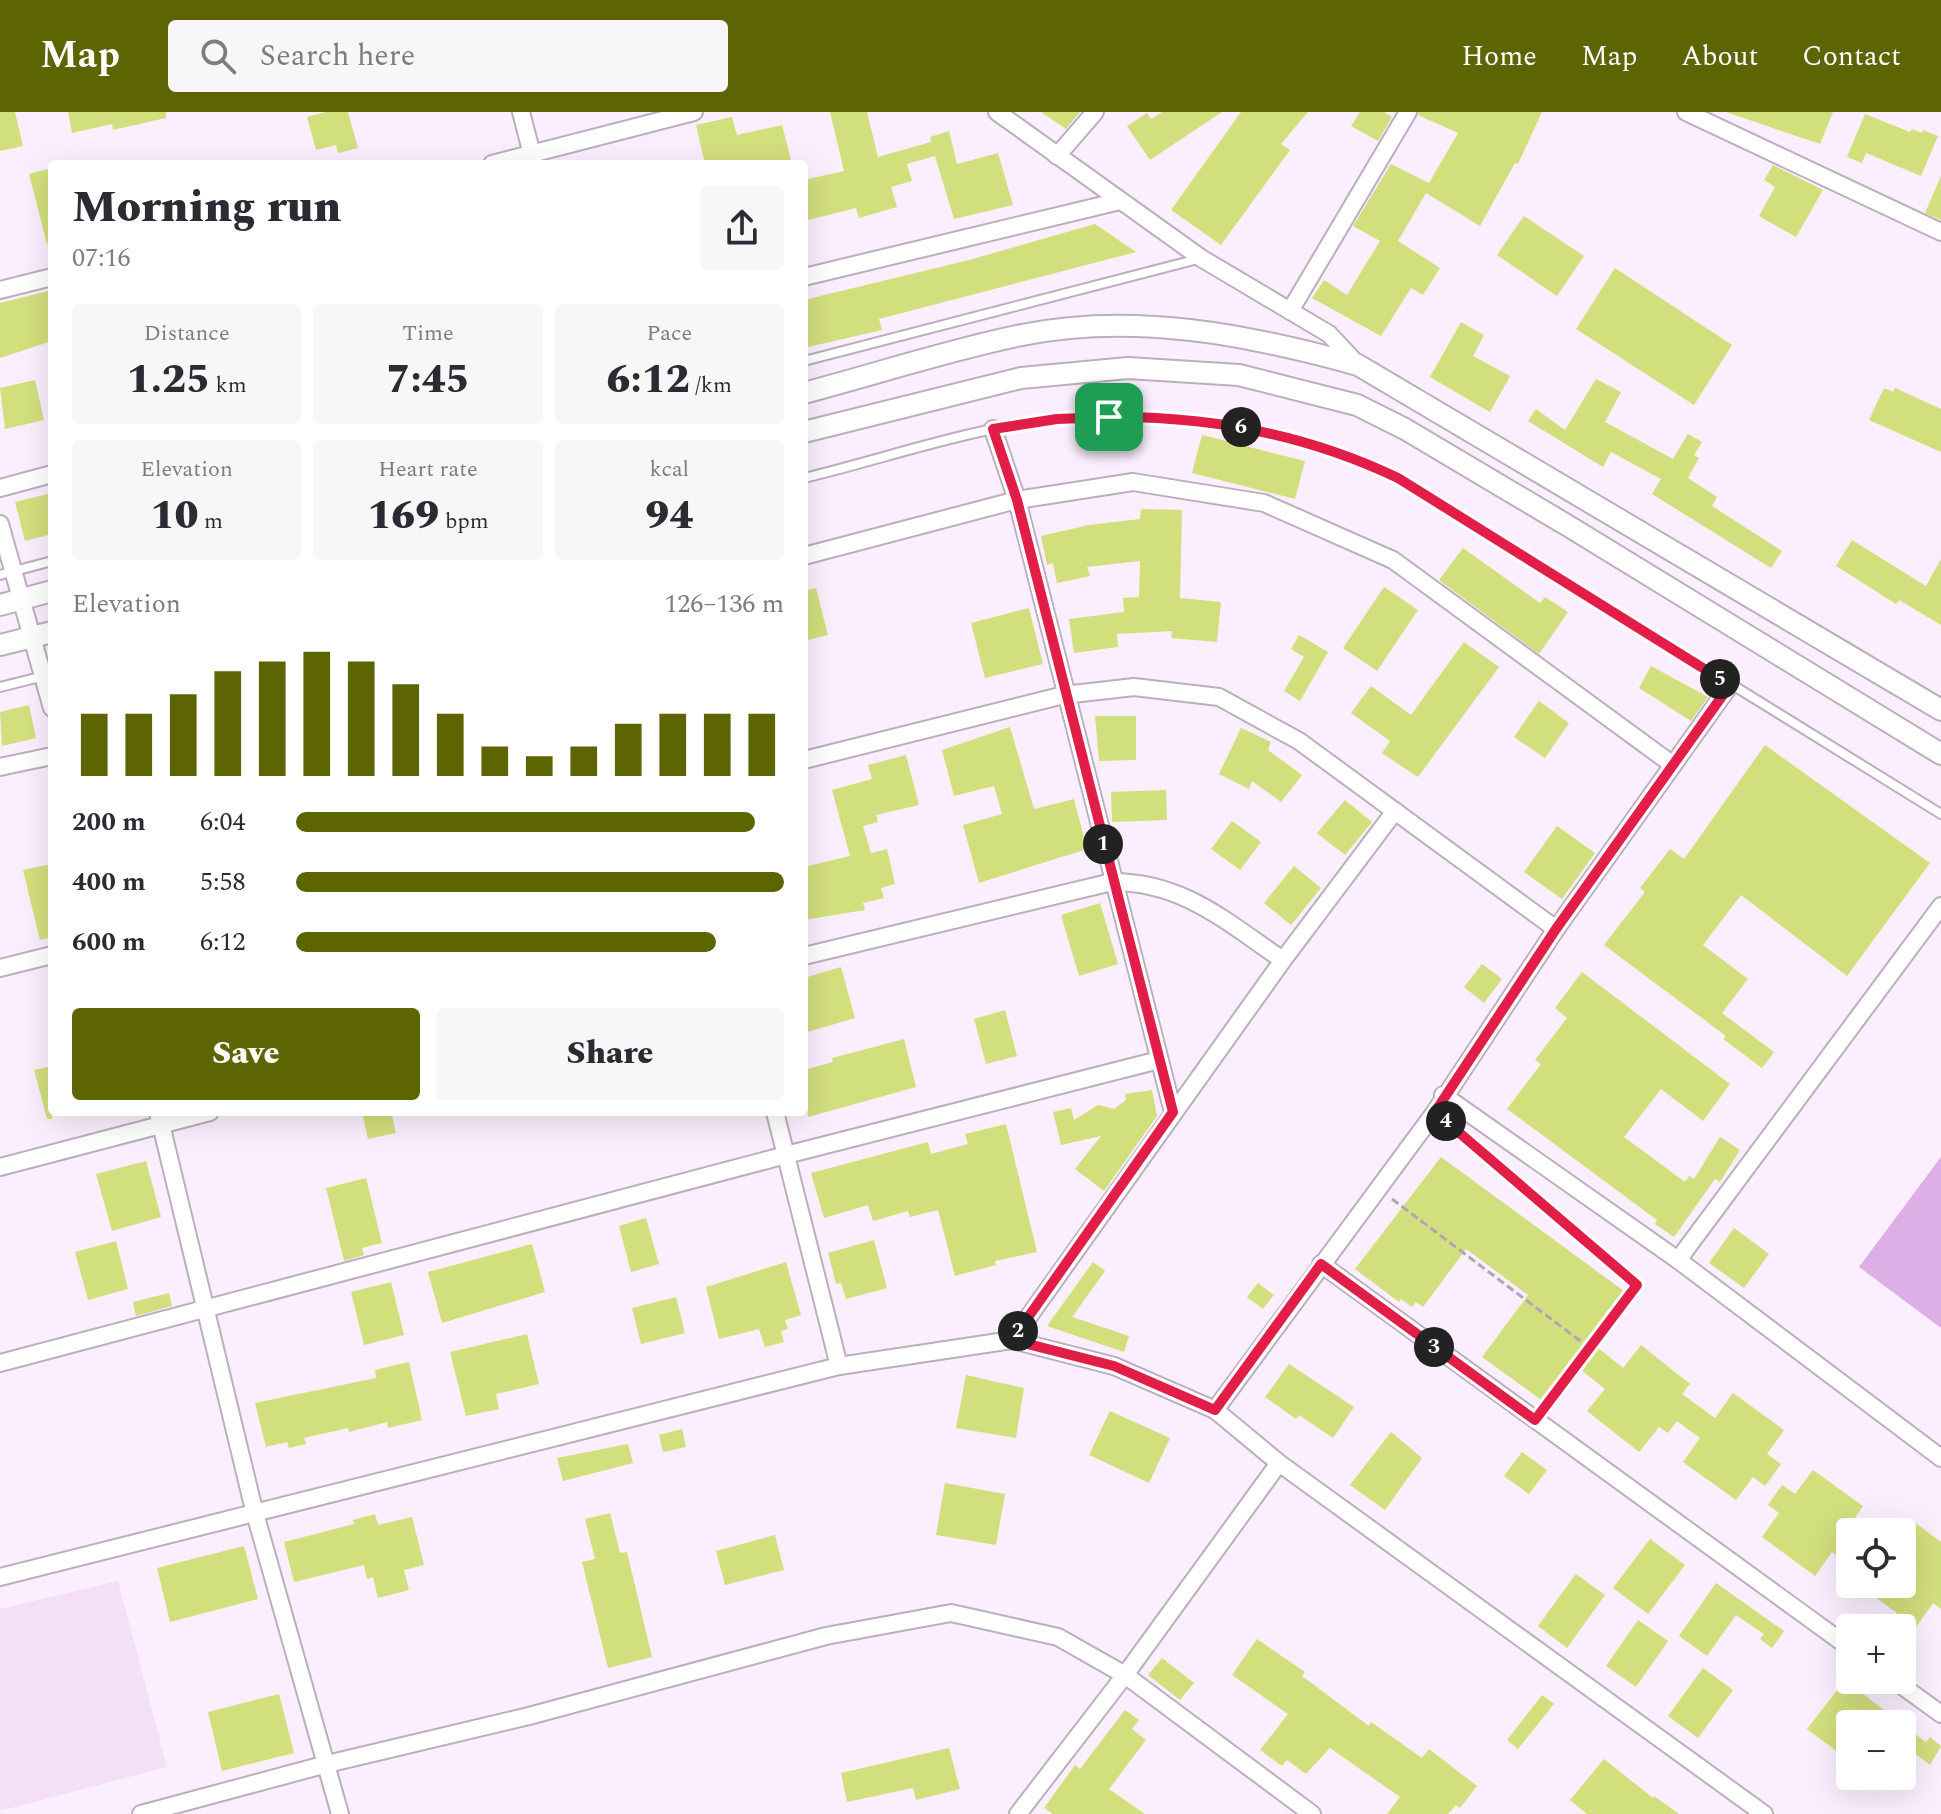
<!DOCTYPE html>
<meta charset="utf-8">
<style>
:root{--surface:#fff;--page:#f7f7f7;--text:#2b2b33;--muted:#7c7c81;--accent:#5d6503}
body{margin:0;font-family:Spectral,serif;background:var(--page);color:var(--text);height:100vh;display:flex;flex-direction:column;font-size:30px;white-space:nowrap}
*{box-sizing:border-box;margin:0}
p{font-size:26px;color:var(--muted)}
.icon{flex:none;width:44px;height:44px;fill:none;stroke:currentColor;stroke-width:2;stroke-linecap:round;stroke-linejoin:round}
.map{position:relative;flex:1;overflow:hidden}
.panel{position:absolute;left:48px;top:48px;width:760px;height:956px;display:flex;flex-direction:column;background:var(--surface);border-radius:8px;box-shadow:0 8px 32px #0002}
.panel>*{flex:none}
.tools{position:absolute;left:1836px;top:1406px;display:grid;gap:16px}
.tools a{display:grid;place-items:center;width:80px;height:80px;border-radius:8px;background:var(--surface);box-shadow:0 8px 32px #0002;font-size:40px}
.pin{position:absolute;display:grid;place-items:center;width:68px;height:68px;color:#fff;margin:-34px;border-radius:16px;box-shadow:0 4px 12px #0006}
.km{position:absolute;width:40px;height:40px;margin:-20px;border-radius:50%;background:#222;color:#fff;font-size:22px;line-height:40px;text-align:center}
.round{display:grid;place-items:center;flex:none;width:84px;height:84px;border-radius:8px;background:var(--page)}
.overview{display:flex;align-items:center;justify-content:space-between;height:136px;padding:0 24px}
h1{font-size:44px;font-weight:800;line-height:60px}
.metrics{display:grid;grid-template-columns:repeat(3,1fr);gap:12px;height:136px;padding:8px 24px}
.metrics div{display:grid;align-content:center;border-radius:8px;background:var(--page);text-align:center}
.metrics b{font-size:40px;font-weight:800}
.metrics small{font-size:22px;font-weight:400}
.metrics p{font-size:22px}
.chart{height:224px;padding:16px 24px}
.chart p{display:flex;justify-content:space-between}
.chart svg{width:100%;height:144px;margin-top:8px;stroke:var(--accent);stroke-width:6}
.action{display:flex;gap:16px;margin-top:auto;padding:16px 24px}
.action a{flex:1;height:92px;border-radius:8px;background:var(--accent);color:#fff;font-size:32px;font-weight:800;line-height:92px;text-align:center}
.action a+a{background:var(--page);color:var(--text)}
ul{padding:0 24px;list-style:none;font-size:26px}
li{display:grid;grid-template-columns:128px 96px 1fr;align-items:center;height:60px}
li i{height:20px;border-radius:10px;background:var(--accent)}
header{display:flex;align-items:center;gap:48px;box-sizing:border-box;height:112px;padding:0 40px;background:var(--accent);color:#fff}
header strong{font-size:38px}
nav{display:flex;gap:44px;margin-inline-start:auto;font-size:28px}
.search{width:560px;height:72px;background:var(--page);display:flex;align-items:center;gap:20px;box-sizing:border-box;padding:0 28px;border-radius:8px;color:var(--muted);font-size:30px}
.map>svg:first-child{display:block}
</style>
<header>
<strong>Map</strong>
<div class="search"><svg class="icon" aria-label="search" viewBox="0 0 24 24"><circle cx="10" cy="10" r="6"/><path d="M15 15l6 6"/></svg>Search here</div>
<nav><a>Home</a><a>Map</a><a>About</a><a>Contact</a></nav>
</header>
<div class="map">
<svg width="1941" height="1702" viewBox="0 0 1941 1702">
<rect width="100%" height="100%" fill="#fbeefe"/>
<path fill="#f3e0f6" d="M 118,1469 L 167,1655 L 0,1699 L 0,1497 Z"/>
<path fill="#deaee6" d="M 1941,1045 L 1941,1216 L 1859,1155 Z"/>
<g fill="#d2df7d">
<path d="M 0,0 L 15,0 L 23,34 L 0,39 Z"/>
<path d="M 68,0 L 166,0 L 166,6 L 113,18 L 112,12 L 72,21 Z"/>
<path d="M 326,0 L 348,0 L 358,36 L 338,41 L 336,33 L 316,38 L 307,5 Z"/>
<path d="M 830,0 L 867,0 L 878,45 L 931,30 L 930,25 L 949,19 L 957,52 L 998,41 L 1013,93 L 954,107 L 935,44 L 907,52 L 912,69 L 891,75 L 897,95 L 859,106 L 856,96 L 804,109 L 804,68 L 844,59 Z"/>
<path d="M 1041,0 L 1080,0 L 1066,17 Z"/>
<path d="M 1162,0 L 1222,0 L 1150,48 L 1127,14 L 1147,1 L 1151,7 Z"/>
<path d="M 1241,0 L 1308,0 L 1281,32 L 1290,38 L 1221,133 L 1171,98 Z"/>
<path d="M 1360,0 L 1384,0 L 1392,5 L 1378,29 L 1351,14 Z"/>
<path d="M 1419,0 L 1542,0 L 1518,52 L 1515,51 L 1480,114 L 1426,81 L 1398,129 L 1440,156 L 1423,183 L 1411,176 L 1381,224 L 1312,186 L 1324,168 L 1347,183 L 1380,129 L 1353,114 L 1391,52 L 1429,71 L 1458,21 L 1418,3 Z"/>
<path d="M 1726,0 L 1833,0 L 1820,32 Z"/>
<path d="M 1865,2 L 1910,20 L 1912,17 L 1922,21 L 1923,18 L 1938,24 L 1921,64 L 1866,41 L 1862,51 L 1847,45 Z"/>
<path d="M 732,5 L 737,23 L 782,13 L 792,52 L 705,52 L 696,13 Z"/>
<path d="M 1773,53 L 1823,78 L 1796,125 L 1759,104 L 1775,75 L 1764,68 Z"/>
<path d="M 52,56 L 52,131 L 47,132 L 29,62 Z"/>
<path d="M 1941,64 L 1941,108 L 1925,101 Z"/>
<path d="M 1524,104 L 1584,144 L 1557,184 L 1497,143 Z"/>
<path d="M 1095,112 L 1136,140 L 879,207 L 882,218 L 804,236 L 804,188 L 969,148 Z"/>
<path d="M 1615,156 L 1732,233 L 1694,293 L 1576,217 Z"/>
<path d="M 52,178 L 52,229 L 0,246 L 0,191 Z"/>
<path d="M 1461,210 L 1484,223 L 1473,244 L 1510,264 L 1490,300 L 1430,265 Z"/>
<path d="M 1596,267 L 1621,280 L 1605,310 L 1673,347 L 1688,322 L 1702,330 L 1694,343 L 1699,346 L 1688,366 L 1717,385 L 1712,394 L 1782,439 L 1771,456 L 1652,382 L 1661,367 L 1611,340 L 1603,355 L 1528,309 L 1536,297 L 1565,318 Z"/>
<path d="M 35,268 L 44,308 L 5,317 L 0,276 Z"/>
<path d="M 1884,276 L 1893,280 L 1895,276 L 1941,297 L 1941,340 L 1869,308 Z"/>
<path d="M 1202,323 L 1305,349 L 1295,387 L 1192,361 Z"/>
<path d="M 52,381 L 52,422 L 25,429 L 15,390 Z"/>
<path d="M 1141,397 L 1182,398 L 1180,486 L 1221,490 L 1217,530 L 1171,526 L 1172,519 L 1117,522 L 1118,535 L 1074,541 L 1069,507 L 1124,500 L 1123,486 L 1139,485 L 1140,449 L 1087,455 L 1090,464 L 1057,471 L 1053,451 L 1047,453 L 1041,424 L 1089,413 L 1140,407 Z"/>
<path d="M 1852,428 L 1926,474 L 1941,447 L 1941,513 L 1899,488 L 1896,492 L 1836,454 Z"/>
<path d="M 1463,436 L 1540,491 L 1545,485 L 1568,500 L 1539,542 L 1439,468 Z"/>
<path d="M 1384,475 L 1418,498 L 1377,559 L 1343,536 Z"/>
<path d="M 816,476 L 828,523 L 804,529 L 804,479 Z"/>
<path d="M 1029,496 L 1043,552 L 985,566 L 971,511 Z"/>
<path d="M 1299,523 L 1328,540 L 1300,589 L 1284,579 L 1304,545 L 1291,537 Z"/>
<path d="M 1464,530 L 1499,555 L 1418,665 L 1382,641 L 1390,629 L 1351,601 L 1371,574 L 1411,603 Z"/>
<path d="M 1651,554 L 1708,585 L 1691,609 L 1639,576 Z"/>
<path d="M 1539,589 L 1569,611 L 1545,646 L 1514,625 Z"/>
<path d="M 29,593 L 36,626 L 2,634 L 0,600 Z"/>
<path d="M 1095,604 L 1136,604 L 1136,648 L 1099,649 Z"/>
<path d="M 1010,615 L 1034,697 L 1074,687 L 1087,737 L 979,771 L 963,713 L 1002,702 L 994,674 L 954,684 L 942,638 Z"/>
<path d="M 1241,616 L 1271,630 L 1268,638 L 1302,663 L 1281,690 L 1252,669 L 1249,677 L 1219,662 Z"/>
<path d="M 1765,633 L 1930,751 L 1847,864 L 1741,783 L 1703,833 L 1748,867 L 1722,901 L 1774,940 L 1762,956 L 1723,927 L 1726,924 L 1604,833 L 1645,780 L 1640,776 L 1670,737 L 1684,747 Z"/>
<path d="M 906,643 L 919,693 L 876,703 L 878,710 L 863,714 L 871,741 L 887,737 L 895,772 L 881,776 L 884,786 L 863,791 L 865,798 L 804,808 L 804,755 L 850,744 L 832,678 L 872,667 L 868,653 Z"/>
<path d="M 1166,678 L 1167,708 L 1112,710 L 1111,680 Z"/>
<path d="M 1345,688 L 1372,710 L 1345,743 L 1317,721 Z"/>
<path d="M 1232,709 L 1261,730 L 1240,758 L 1211,737 Z"/>
<path d="M 1557,714 L 1595,741 L 1562,787 L 1524,760 Z"/>
<path d="M 52,752 L 52,825 L 40,828 L 23,758 Z"/>
<path d="M 1294,754 L 1321,776 L 1291,813 L 1264,791 Z"/>
<path d="M 1100,791 L 1118,852 L 1079,864 L 1061,803 Z"/>
<path d="M 1482,852 L 1502,867 L 1484,891 L 1464,875 Z"/>
<path d="M 841,855 L 855,906 L 804,921 L 804,866 Z"/>
<path d="M 1582,860 L 1730,972 L 1703,1009 L 1661,977 L 1624,1025 L 1685,1070 L 1689,1064 L 1694,1067 L 1720,1025 L 1740,1038 L 1720,1070 L 1715,1067 L 1674,1125 L 1655,1112 L 1657,1108 L 1507,997 L 1541,952 L 1535,948 L 1567,906 L 1555,896 Z"/>
<path d="M 1005,898 L 1017,944 L 986,952 L 974,907 Z"/>
<path d="M 904,927 L 916,975 L 808,1005 L 804,958 L 833,950 L 832,946 Z"/>
<path d="M 52,954 L 52,1007 L 47,1007 L 34,958 Z"/>
<path d="M 1152,978 L 1157,1004 L 1104,1079 L 1075,1057 L 1101,1024 L 1061,1033 L 1053,1000 L 1071,996 L 1074,1008 L 1098,993 L 1114,997 L 1126,988 L 1125,982 Z"/>
<path d="M 362,1000 L 391,1000 L 396,1021 L 368,1027 Z"/>
<path d="M 1006,1012 L 1037,1140 L 995,1149 L 996,1153 L 955,1164 L 938,1098 L 910,1105 L 908,1099 L 873,1109 L 868,1093 L 824,1106 L 811,1061 L 928,1030 L 931,1042 L 968,1032 L 965,1022 Z"/>
<path d="M 1441,1045 L 1628,1182 L 1592,1231 L 1623,1256 L 1641,1233 L 1690,1272 L 1682,1282 L 1715,1306 L 1733,1281 L 1784,1318 L 1767,1342 L 1781,1352 L 1765,1374 L 1753,1365 L 1736,1388 L 1683,1350 L 1700,1326 L 1677,1309 L 1668,1321 L 1659,1315 L 1639,1340 L 1587,1299 L 1605,1277 L 1576,1254 L 1547,1292 L 1482,1245 L 1528,1183 L 1466,1137 L 1423,1195 L 1416,1190 L 1412,1195 L 1401,1187 L 1399,1190 L 1355,1157 Z"/>
<path d="M 146,1049 L 161,1105 L 112,1119 L 96,1062 Z"/>
<path d="M 366,1066 L 382,1131 L 362,1136 L 364,1143 L 344,1149 L 326,1076 Z"/>
<path d="M 646,1106 L 659,1152 L 631,1160 L 619,1114 Z"/>
<path d="M 1734,1116 L 1769,1142 L 1744,1176 L 1709,1151 Z"/>
<path d="M 874,1128 L 887,1176 L 846,1187 L 841,1171 L 836,1172 L 828,1141 Z"/>
<path d="M 116,1129 L 128,1177 L 88,1188 L 75,1140 Z"/>
<path d="M 532,1132 L 545,1180 L 442,1211 L 428,1160 Z"/>
<path d="M 786,1150 L 801,1203 L 785,1208 L 788,1217 L 781,1219 L 784,1230 L 765,1235 L 759,1217 L 719,1227 L 706,1175 Z"/>
<path d="M 1093,1150 L 1105,1159 L 1072,1205 L 1129,1224 L 1124,1240 L 1047,1214 Z"/>
<path d="M 391,1170 L 404,1223 L 364,1233 L 351,1180 Z"/>
<path d="M 1258,1171 L 1274,1183 L 1263,1197 L 1247,1185 Z"/>
<path d="M 169,1181 L 172,1194 L 136,1204 L 133,1190 Z"/>
<path d="M 676,1185 L 685,1221 L 641,1232 L 632,1196 Z"/>
<path d="M 527,1222 L 539,1272 L 496,1282 L 499,1297 L 466,1304 L 450,1240 Z"/>
<path d="M 409,1250 L 422,1308 L 388,1316 L 387,1310 L 349,1320 L 348,1316 L 304,1326 L 306,1332 L 289,1336 L 287,1330 L 266,1335 L 255,1291 L 376,1266 L 375,1258 Z"/>
<path d="M 1289,1252 L 1354,1295 L 1333,1326 L 1299,1303 L 1296,1307 L 1265,1285 Z"/>
<path d="M 966,1263 L 1024,1276 L 1016,1326 L 956,1316 Z"/>
<path d="M 1110,1299 L 1170,1326 L 1149,1371 L 1089,1343 Z"/>
<path d="M 682,1317 L 686,1335 L 663,1340 L 659,1323 Z"/>
<path d="M 1391,1320 L 1422,1346 L 1385,1398 L 1350,1373 Z"/>
<path d="M 628,1332 L 633,1351 L 563,1369 L 557,1346 Z"/>
<path d="M 1522,1340 L 1547,1358 L 1529,1382 L 1504,1364 Z"/>
<path d="M 1813,1358 L 1863,1394 L 1850,1413 L 1850,1438 L 1842,1448 L 1832,1440 L 1815,1464 L 1762,1425 L 1779,1401 L 1768,1393 L 1782,1373 L 1795,1382 Z"/>
<path d="M 945,1371 L 1005,1382 L 996,1433 L 936,1423 Z"/>
<path d="M 610,1401 L 620,1441 L 627,1440 L 652,1545 L 608,1556 L 582,1450 L 595,1447 L 585,1407 Z"/>
<path d="M 375,1402 L 378,1413 L 412,1405 L 424,1453 L 404,1458 L 409,1478 L 378,1486 L 373,1465 L 367,1467 L 364,1453 L 294,1470 L 284,1430 L 354,1412 L 353,1408 Z"/>
<path d="M 1913,1409 L 1941,1430 L 1941,1497 L 1933,1491 L 1916,1515 L 1857,1472 L 1902,1472 L 1902,1424 Z"/>
<path d="M 775,1423 L 784,1458 L 725,1473 L 716,1439 Z"/>
<path d="M 1650,1427 L 1685,1453 L 1648,1502 L 1613,1476 Z"/>
<path d="M 244,1434 L 258,1487 L 170,1510 L 157,1456 Z"/>
<path d="M 1576,1462 L 1605,1483 L 1567,1536 L 1538,1514 Z"/>
<path d="M 1716,1471 L 1784,1519 L 1772,1536 L 1760,1527 L 1764,1522 L 1736,1503 L 1707,1544 L 1679,1524 Z"/>
<path d="M 1638,1508 L 1668,1529 L 1636,1575 L 1606,1554 Z"/>
<path d="M 1257,1527 L 1305,1560 L 1302,1564 L 1369,1614 L 1371,1610 L 1422,1646 L 1429,1637 L 1477,1674 L 1460,1696 L 1456,1693 L 1448,1702 L 1387,1702 L 1400,1685 L 1330,1636 L 1306,1662 L 1287,1648 L 1282,1654 L 1260,1638 L 1288,1602 L 1232,1563 Z"/>
<path d="M 1162,1546 L 1194,1571 L 1180,1588 L 1148,1563 Z"/>
<path d="M 1703,1556 L 1733,1578 L 1698,1626 L 1668,1604 Z"/>
<path d="M 1845,1568 L 1902,1612 L 1850,1612 L 1850,1649 L 1807,1617 Z"/>
<path d="M 279,1582 L 294,1641 L 222,1659 L 208,1600 Z"/>
<path d="M 1542,1583 L 1554,1592 L 1518,1637 L 1507,1628 Z"/>
<path d="M 1125,1598 L 1139,1608 L 1132,1617 L 1146,1628 L 1109,1677 L 1145,1702 L 1053,1702 L 1044,1696 L 1075,1653 L 1080,1657 Z"/>
<path d="M 1902,1612 L 1926,1630 L 1930,1625 L 1941,1634 L 1930,1653 L 1912,1639 L 1902,1652 Z"/>
<path d="M 949,1636 L 960,1677 L 916,1688 L 913,1676 L 847,1690 L 841,1661 Z"/>
<path d="M 1604,1647 L 1653,1686 L 1654,1684 L 1679,1702 L 1587,1702 L 1570,1688 Z"/>
</g>
<g fill="none" stroke-linecap="round" stroke-linejoin="round">
<defs>
<g id="service">
<path d="M 804,249 L 1198,147"/>
<path d="M 804,366 C 867,351 929,330 993,317 C 1129,288 1273,307 1398,366 L 1941,702"/>
<path d="M 0,463 L 52,449"/>
<path d="M 0,575 L 52,562"/>
</g>
<g id="minor">
<path d="M 521,0 L 534,50"/>
<path d="M 997,0 L 1201,146 L 1329,222 L 1358,253"/>
<path d="M 1686,0 L 1941,120"/>
<path d="M 1057,44 L 1095,0"/>
<path d="M 492,52 L 694,0"/>
<path d="M 804,165 L 1120,89"/>
<path d="M 0,178 L 52,165"/>
<path d="M 1290,199 L 1408,0"/>
<path d="M 993,317 L 1017,388 L 1173,1000"/>
<path d="M 0,376 L 52,362"/>
<path d="M 0,412 L 52,596"/>
<path d="M 804,444 L 1017,388 L 1133,370 L 1264,391 L 1393,448 L 1673,653"/>
<path d="M 804,648 L 1064,583 L 1134,575 L 1219,585 L 1299,629 L 1556,817"/>
<path d="M 0,655 L 52,644"/>
<path d="M 804,844 L 1112,770 C 1184,770 1226,810 1283,848"/>
<path d="M 0,856 L 52,843"/>
<path d="M 1443,983 L 1678,1148 L 1941,1346"/>
<path d="M 158,1000 L 254,1398 L 340,1702"/>
<path d="M 775,1000 L 839,1254"/>
<path d="M 0,1055 L 210,1000"/>
<path d="M 1678,1148 L 1941,794"/>
<path d="M 1321,1152 L 1850,1536"/>
<path d="M 1012,1228 L 1283,848 L 1395,699"/>
<path d="M 0,1251 L 786,1043 L 1159,948"/>
<path d="M 1215,1298 L 1435,1000 L 1556,817 L 1730,573"/>
<path d="M 0,1465 L 839,1254 L 1012,1228 L 1114,1254 L 1215,1298 L 1279,1351 L 1764,1702"/>
<path d="M 1894,1568 L 1941,1602"/>
<path d="M 141,1702 L 327,1652 L 529,1604 L 826,1524 L 951,1501 L 1058,1525 L 1125,1563 L 1312,1702"/>
<path d="M 1018,1702 L 1125,1563 L 1279,1351"/>
</g>
<g id="tertiary">
<path d="M 804,281 C 876,262 949,238 1022,223 C 1134,200 1250,223 1358,253 L 1941,598"/>
<path d="M 804,320 L 1021,266 L 1128,256 L 1239,263 L 1357,293 L 1405,317 L 1570,415 L 1941,642"/>
<path d="M 0,493 L 52,479"/>
<path d="M 0,533 L 52,520"/>
</g>
</defs>
<use href="#service" stroke="#bbaebd" stroke-width="12"/>
<use href="#minor" stroke="#bbaebd" stroke-width="20"/>
<use href="#tertiary" stroke="#bbaebd" stroke-width="24"/>
<g stroke="#b1a6b3" stroke-width="3" stroke-dasharray="8 4" stroke-linecap="butt">
<path d="M 1392,1087 L 1591,1237 L 1637,1173 L 1448,1011"/>
<path d="M 1547,1293 L 1591,1237"/>
</g>
<use href="#service" stroke="#fff" stroke-width="8"/>
<use href="#minor" stroke="#fff" stroke-width="16"/>
<use href="#tertiary" stroke="#fff" stroke-width="20"/>
</g>
<g fill="none" stroke-linecap="round" stroke-linejoin="round">
<defs>
<path id="route" d="M 1109,305 C 1210,304 1306,322 1398,366 L 1730,573 L 1556,817 L 1435,1000 L 1637,1173 L 1535,1308 L 1321,1152 L 1215,1298 L 1114,1254 L 1012,1228 L 1173,1000 L 1017,388 L 993,317 L 1057,307 Z"/>
</defs>
<use href="#route" stroke="#fff" stroke-width="16"/>
<use href="#route" stroke="#e11d48" stroke-width="10"/>
</g>
</svg>
<div class="tools">
<a><svg class="icon" aria-label="locate" viewBox="0 0 24 24"><circle cx="12" cy="12" r="6"/><path d="M12 2v4M12 18v4M2 12h4M18 12h4"/></svg></a>
<a>+</a>
<a>−</a>
</div>
<div class="pin" style="left:1109px;top:305px;background:#1e9e55"><svg class="icon" aria-label="arrive" viewBox="0 0 24 24"><path d="M6 21V4h12l-3 4 3 4H6"/></svg></div>
<b class="km" style="left:1103px;top:732px">1</b>
<b class="km" style="left:1018px;top:1219px">2</b>
<b class="km" style="left:1434px;top:1235px">3</b>
<b class="km" style="left:1446px;top:1009px">4</b>
<b class="km" style="left:1720px;top:567px">5</b>
<b class="km" style="left:1241px;top:315px">6</b>
<section class="panel">
<div class="overview"><div><h1>Morning run</h1><p>07:16</p></div><a class="round"><svg class="icon" aria-label="share" viewBox="0 0 24 24"><path d="M12 15V3M7 8l5-5 5 5M5 13v7h14v-7"/></svg></a></div>
<div class="metrics">
<div><p>Distance</p><b>1.25<small> km</small></b></div>
<div><p>Time</p><b>7:45</b></div>
<div><p>Pace</p><b>6:12<small> /km</small></b></div>
</div>
<div class="metrics">
<div><p>Elevation</p><b>10<small> m</small></b></div>
<div><p>Heart rate</p><b>169<small> bpm</small></b></div>
<div><p>kcal</p><b>94</b></div>
</div>
<div class="chart"><p><span>Elevation</span>126–136 m</p>
<svg viewBox="0 0 160 44" preserveAspectRatio="none"><path d="M5 44V25M15 44V25M25 44V19M35 44V12M45 44V9M55 44V6M65 44V9M75 44V16M85 44V25M95 44V35M105 44V38M115 44V35M125 44V28M135 44V25M145 44V25M155 44V25"/></svg>
</div>
<ul>
<li><b>200 m</b>6:04<i style="width:94%"></i></li>
<li><b>400 m</b>5:58<i style="width:100%"></i></li>
<li><b>600 m</b>6:12<i style="width:86%"></i></li>
</ul>
<div class="action"><a>Save</a><a>Share</a></div>
</section>
</div>
